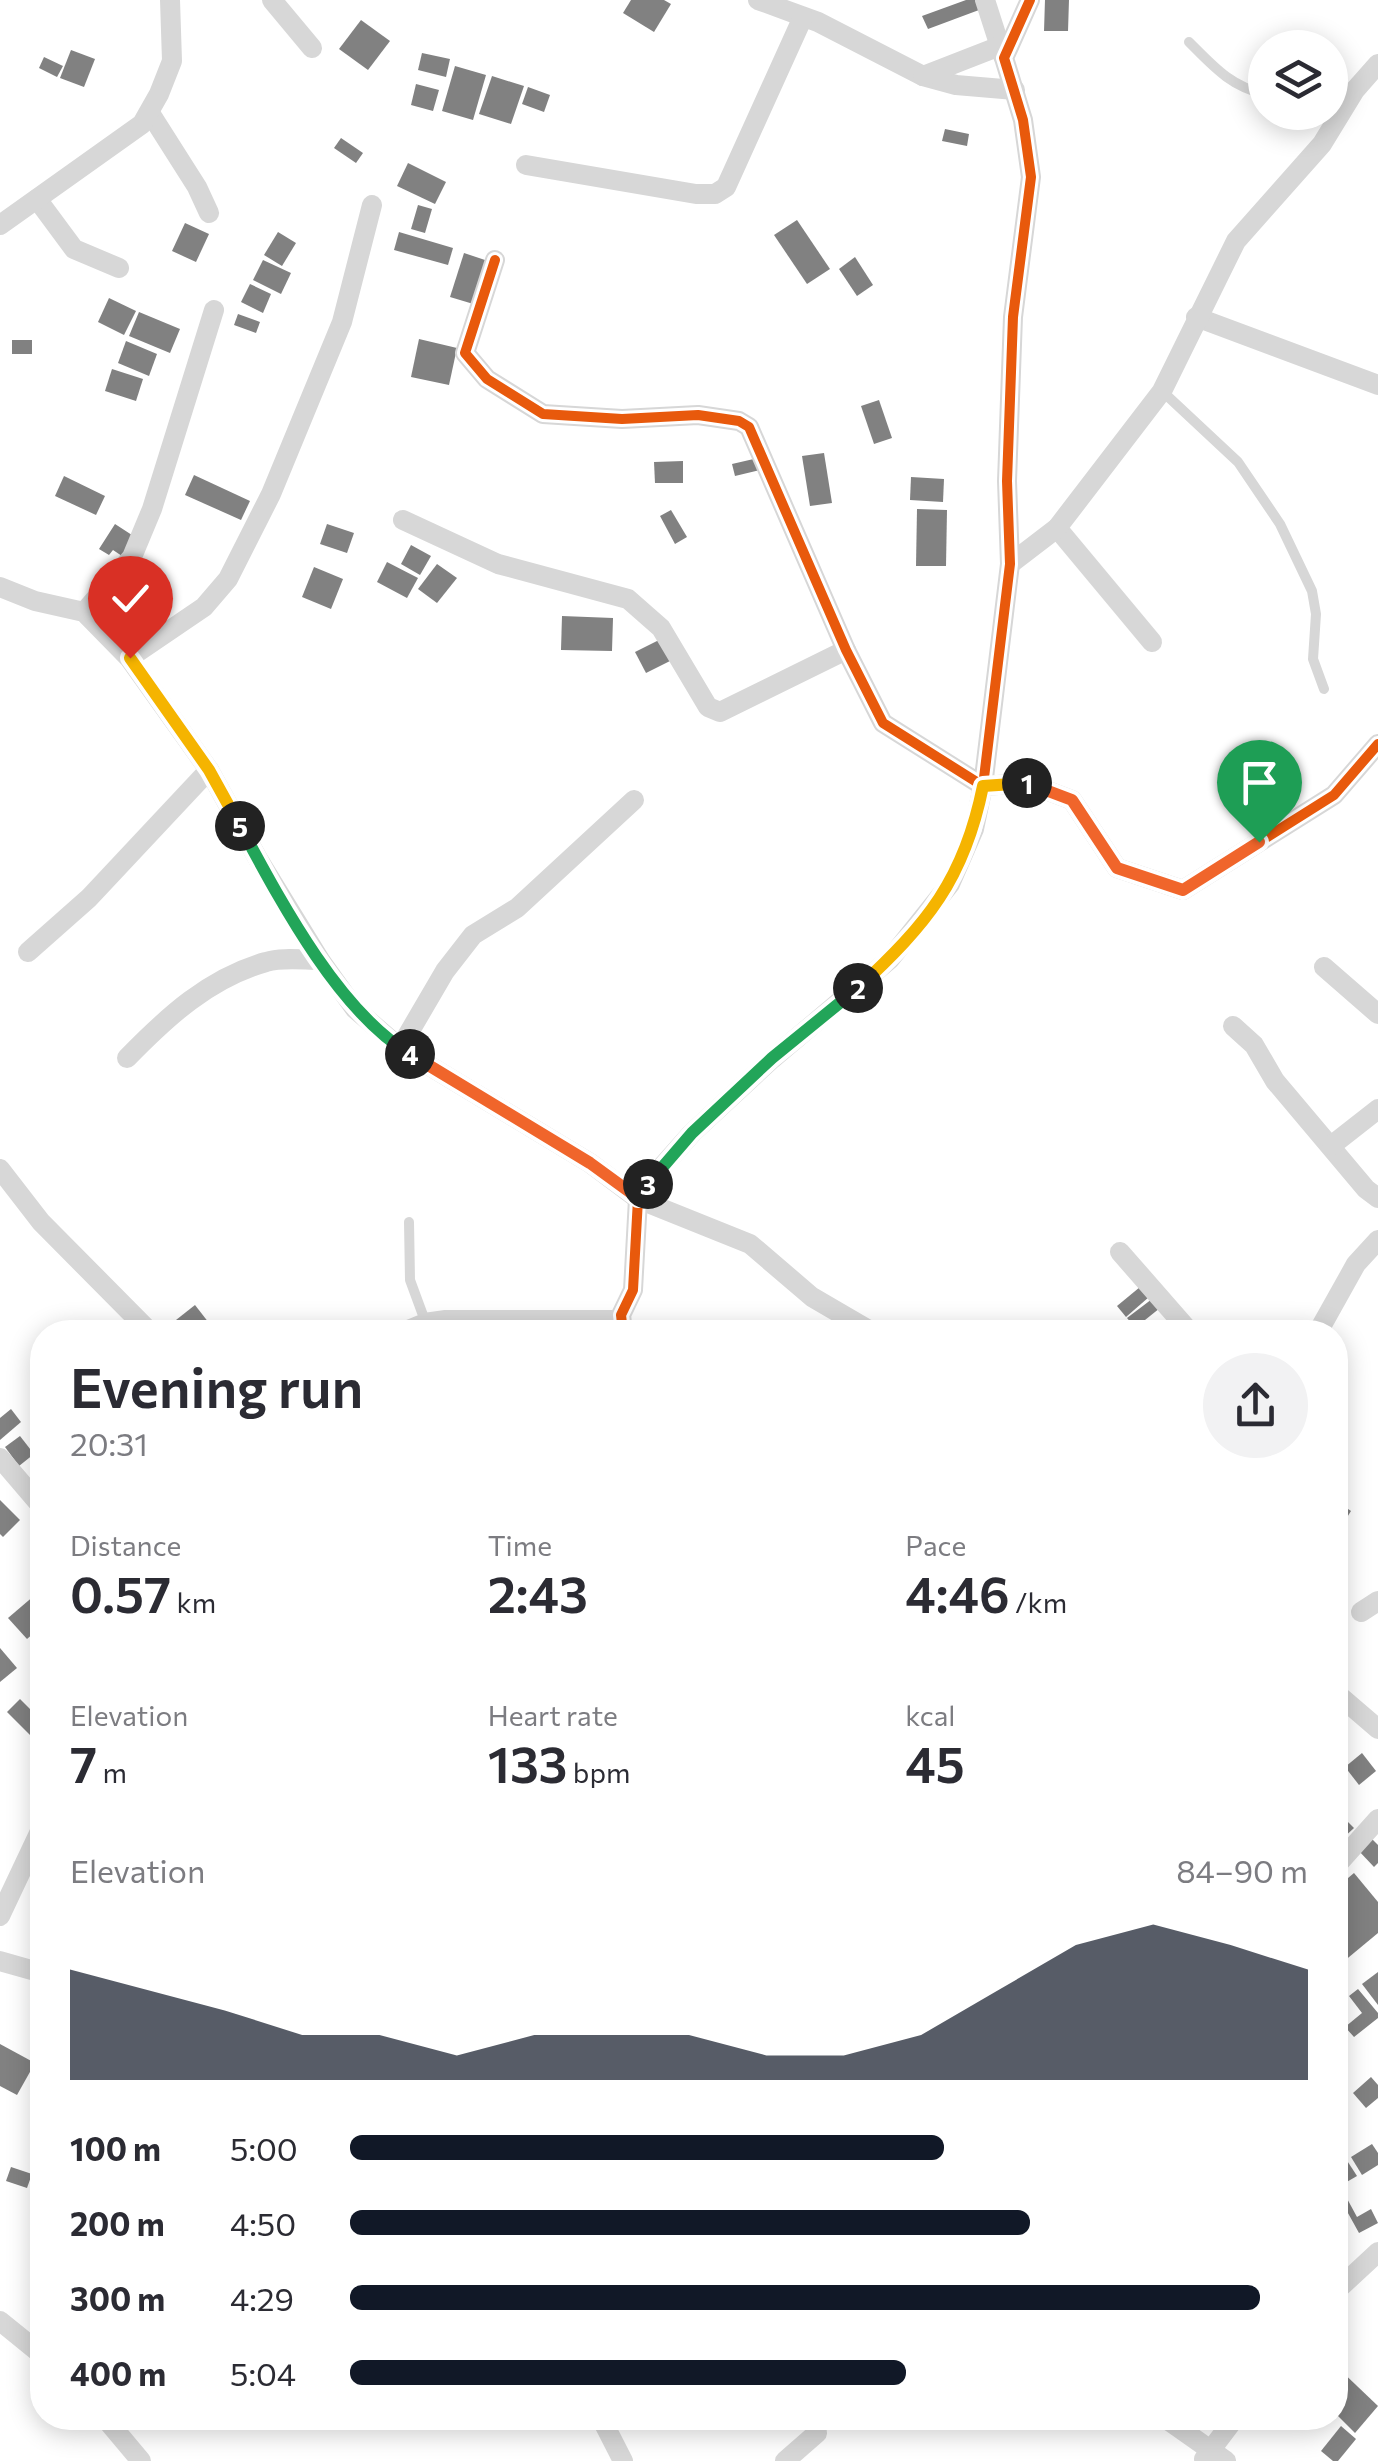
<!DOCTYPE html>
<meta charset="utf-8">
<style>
:root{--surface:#fff;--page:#f2f2f3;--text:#2b2b33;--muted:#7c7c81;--accent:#111827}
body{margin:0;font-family:Commissioner,sans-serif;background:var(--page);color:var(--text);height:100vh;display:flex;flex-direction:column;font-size:38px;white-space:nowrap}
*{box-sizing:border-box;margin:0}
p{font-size:32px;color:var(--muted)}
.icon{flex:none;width:55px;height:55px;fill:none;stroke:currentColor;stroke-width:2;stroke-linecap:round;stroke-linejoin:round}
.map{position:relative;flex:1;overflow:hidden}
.drawer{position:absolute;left:30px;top:1320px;width:1318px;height:1110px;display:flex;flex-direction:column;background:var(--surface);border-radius:40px;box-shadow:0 5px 25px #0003}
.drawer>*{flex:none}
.buttons{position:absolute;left:1248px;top:30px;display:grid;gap:20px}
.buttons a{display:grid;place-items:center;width:100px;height:100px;border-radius:50%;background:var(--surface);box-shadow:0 5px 25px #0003;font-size:50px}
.pin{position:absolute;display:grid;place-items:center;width:85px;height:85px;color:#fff;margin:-102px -42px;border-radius:50% 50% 50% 0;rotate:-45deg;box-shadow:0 0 10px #0007}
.pin .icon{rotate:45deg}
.km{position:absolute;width:50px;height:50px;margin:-25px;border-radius:50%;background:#222;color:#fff;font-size:28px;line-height:50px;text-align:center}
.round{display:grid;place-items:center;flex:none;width:105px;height:105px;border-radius:52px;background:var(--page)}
.summary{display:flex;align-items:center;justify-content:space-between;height:170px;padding:0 40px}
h1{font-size:55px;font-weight:600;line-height:75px}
.figures{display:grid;grid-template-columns:repeat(3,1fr);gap:15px;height:170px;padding:10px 40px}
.figures div{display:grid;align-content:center}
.figures b{font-size:50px;font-weight:600}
.figures small{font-size:28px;font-weight:400}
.figures p{font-size:28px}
.chart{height:280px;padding:20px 40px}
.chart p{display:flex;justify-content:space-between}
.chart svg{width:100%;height:180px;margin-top:10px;fill:var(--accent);opacity:.7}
ul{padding:0 40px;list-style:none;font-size:32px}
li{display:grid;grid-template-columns:160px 120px 1fr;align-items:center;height:75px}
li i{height:25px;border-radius:12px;background:var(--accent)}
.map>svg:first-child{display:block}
</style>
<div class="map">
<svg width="1378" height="2461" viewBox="0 0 1378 2461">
<rect width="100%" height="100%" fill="#fff"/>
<g fill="#818181">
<path d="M 631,0 L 664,0 L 671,4 L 654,32 L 623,13 Z"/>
<path d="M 966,0 L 975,0 L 979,10 L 928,29 L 922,16 Z"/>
<path d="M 1045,0 L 1069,0 L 1068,31 L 1044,31 Z"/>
<path d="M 361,20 L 390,41 L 368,70 L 339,49 Z"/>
<path d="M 71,50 L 95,59 L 84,87 L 60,78 Z"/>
<path d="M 422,53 L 450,59 L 446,77 L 418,70 Z"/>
<path d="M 44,57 L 63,66 L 57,77 L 39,68 Z"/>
<path d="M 455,66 L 486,75 L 473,120 L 442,111 Z"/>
<path d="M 492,76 L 524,86 L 511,124 L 479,114 Z"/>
<path d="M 416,84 L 439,90 L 433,111 L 411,105 Z"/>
<path d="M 528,87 L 550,95 L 544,112 L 522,104 Z"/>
<path d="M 945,129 L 969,134 L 967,146 L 942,141 Z"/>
<path d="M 341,138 L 363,153 L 356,163 L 334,148 Z"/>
<path d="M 408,163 L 446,182 L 435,204 L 397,186 Z"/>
<path d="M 418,205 L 432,209 L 425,233 L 411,229 Z"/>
<path d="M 797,220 L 830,269 L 807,284 L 774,235 Z"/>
<path d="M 185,223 L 209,234 L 196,262 L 172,251 Z"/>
<path d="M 278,232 L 296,243 L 282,266 L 264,255 Z"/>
<path d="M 399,232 L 453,248 L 448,265 L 394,250 Z"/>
<path d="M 464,253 L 494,263 L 480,306 L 450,297 Z"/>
<path d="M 855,257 L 873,285 L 857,296 L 839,269 Z"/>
<path d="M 263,260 L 291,273 L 281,294 L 253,280 Z"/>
<path d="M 250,284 L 271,294 L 263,313 L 241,302 Z"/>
<path d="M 109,298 L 136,311 L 124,335 L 98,322 Z"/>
<path d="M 139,312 L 180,329 L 170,353 L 129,336 Z"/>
<path d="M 238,314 L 260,322 L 256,333 L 234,325 Z"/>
<path d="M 419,339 L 457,348 L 449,385 L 411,377 Z"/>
<rect x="12" y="340" width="20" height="14"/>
<path d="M 126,341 L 157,354 L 149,376 L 118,363 Z"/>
<path d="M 112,369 L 143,379 L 136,401 L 105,391 Z"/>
<path d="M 879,400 L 892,438 L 874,444 L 861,406 Z"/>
<path d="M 824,453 L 832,503 L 810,506 L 802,456 Z"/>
<path d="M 758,458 L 760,470 L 735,476 L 732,464 Z"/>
<path d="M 683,461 L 683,483 L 655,483 L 654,462 Z"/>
<path d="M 194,475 L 250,501 L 241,520 L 185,495 Z"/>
<path d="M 64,476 L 105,496 L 96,515 L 55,496 Z"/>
<path d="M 911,477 L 944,479 L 943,502 L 910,500 Z"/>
<path d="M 917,509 L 947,510 L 946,566 L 916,566 Z"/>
<path d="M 671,510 L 687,537 L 675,544 L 660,516 Z"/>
<path d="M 115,524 L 135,537 L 122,556 L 113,550 L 109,555 L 99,549 Z"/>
<path d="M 327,524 L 354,533 L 347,553 L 320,544 Z"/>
<path d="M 411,545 L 431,556 L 420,575 L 401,564 Z"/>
<path d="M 387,562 L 418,578 L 407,598 L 377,582 Z"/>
<path d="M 437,564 L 457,578 L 437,603 L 418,589 Z"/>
<path d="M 314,567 L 343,579 L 331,609 L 302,597 Z"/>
<path d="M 562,616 L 613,618 L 612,651 L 561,650 Z"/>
<path d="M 661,639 L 672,660 L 646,673 L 635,652 Z"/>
<path d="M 1140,1287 L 1149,1297 L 1126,1317 L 1117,1306 Z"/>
<path d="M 1152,1299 L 1160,1308 L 1135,1328 L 1127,1318 Z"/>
<path d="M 195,1305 L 216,1332 L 185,1332 L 176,1320 Z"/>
<path d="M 11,1409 L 21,1422 L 0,1440 L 0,1418 Z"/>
<path d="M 20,1436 L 34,1454 L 19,1466 L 5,1447 Z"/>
<path d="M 0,1500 L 20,1520 L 3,1537 L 0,1534 Z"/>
<path d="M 1335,1500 L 1351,1511 L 1338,1532 L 1335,1530 Z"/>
<path d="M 42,1589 L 42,1626 L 27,1639 L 8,1618 Z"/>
<path d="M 0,1648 L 17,1668 L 0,1682 Z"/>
<path d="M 20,1699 L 42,1721 L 30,1735 L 7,1712 Z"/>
<path d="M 1362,1753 L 1376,1771 L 1359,1785 L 1345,1767 Z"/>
<path d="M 1335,1809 L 1354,1828 L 1341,1840 L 1335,1834 Z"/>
<path d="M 1371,1838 L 1378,1845 L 1378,1863 L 1374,1867 L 1358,1850 Z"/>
<path d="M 1354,1873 L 1378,1902 L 1378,1933 L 1337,1967 L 1335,1889 Z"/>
<path d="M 1378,1972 L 1378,2005 L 1362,1984 Z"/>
<path d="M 1358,1989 L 1378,2013 L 1378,2018 L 1354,2037 L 1345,2027 L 1362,2013 L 1349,1996 Z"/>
<path d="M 0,2044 L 35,2063 L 17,2095 L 0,2086 Z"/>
<path d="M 1371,2077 L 1378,2085 L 1378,2098 L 1366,2108 L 1353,2093 Z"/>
<path d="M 1372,2144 L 1378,2153 L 1378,2165 L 1362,2175 L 1351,2157 Z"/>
<path d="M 1346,2159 L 1357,2176 L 1338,2187 L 1335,2182 L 1335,2166 Z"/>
<path d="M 11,2167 L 32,2174 L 27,2188 L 6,2181 Z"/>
<path d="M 1344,2193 L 1357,2217 L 1371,2209 L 1378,2223 L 1359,2233 L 1338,2195 Z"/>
<path d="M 1335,2365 L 1378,2406 L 1355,2433 L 1335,2413 Z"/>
<path d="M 1341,2426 L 1356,2439 L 1338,2461 L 1333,2461 L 1321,2451 Z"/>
</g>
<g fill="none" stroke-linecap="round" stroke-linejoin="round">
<g stroke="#d7d7d7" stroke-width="10">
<path d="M 1189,42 C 1213,66 1231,87 1265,94"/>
<path d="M 1330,89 L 1354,90"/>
<path d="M 1162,391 L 1238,462 L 1280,524 L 1312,591 L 1316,614 L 1313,659 L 1324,689"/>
<path d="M 409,1222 L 410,1280 L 424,1318"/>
<path d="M 390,1332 L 424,1318 L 445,1315 L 621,1315"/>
</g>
<g stroke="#d7d7d7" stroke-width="20">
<path d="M 272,0 L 312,48"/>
<path d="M 758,0 L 818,22 L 923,76 L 956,85 L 1015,90"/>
<path d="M 985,0 L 1003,56"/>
<path d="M 923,76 L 1000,46"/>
<path d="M 150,113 L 197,187 L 209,213"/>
<path d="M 526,165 L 696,194 L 715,194 L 726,187 L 803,17"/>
<path d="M 37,199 L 74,249 L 119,268"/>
<path d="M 0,225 L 142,124 L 159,94 L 172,61 L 170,0"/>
<path d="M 495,260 L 465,353 L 487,379 L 543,414 L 622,419 L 698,415 L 739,421 L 749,427 L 846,650 L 883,723 L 983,786 L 1027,783 L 1072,800 L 1117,868 L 1183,890 L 1334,795 L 1378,744"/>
<path d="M 1196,317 L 1378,385"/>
<path d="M 403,520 L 498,564 L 628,599 L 661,628 L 708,707 L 720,712 L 846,650"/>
<path d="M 1057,528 L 1152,642"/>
<path d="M 1010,564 L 1057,528 L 1162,391 L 1236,241 L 1322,144 L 1355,90 L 1378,64"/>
<path d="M 0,587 L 35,601 L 84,612 L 129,658 L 209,770 L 258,859 L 320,960 L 355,1009 L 400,1048 L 590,1163 L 638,1199 L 750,1244 L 812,1297 L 872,1332"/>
<path d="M 84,612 L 132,557 L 152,509 L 214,310"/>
<path d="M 129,658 L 204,607 L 228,579 L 271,494 L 342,322 L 372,205"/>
<path d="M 28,952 L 89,898 L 209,770"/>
<path d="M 1324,967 L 1378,1014"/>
<path d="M 1233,1026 L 1254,1045 L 1275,1081 L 1366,1189 L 1378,1198"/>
<path d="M 400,1048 L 445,971 L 473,935 L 517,908 L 634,800"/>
<path d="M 127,1058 C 167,1017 209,978 266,962 C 282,957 303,960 320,960"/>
<path d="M 1332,1145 L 1378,1109"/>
<path d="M 0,1169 L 41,1222 L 150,1332"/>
<path d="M 1120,1252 L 1190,1332"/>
<path d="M 623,1332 L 621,1315 L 633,1290 L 638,1199 L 652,1178 L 692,1133 L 772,1059 L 890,959 L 950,884 L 974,829 L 983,786 L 1010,564 L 1007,481 L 1013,317 L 1031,177 L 1023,120 L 1004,58 L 1030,0"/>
<path d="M 1318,1332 L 1356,1264 L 1378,1240"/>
<path d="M 0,1458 L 42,1507"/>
<path d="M 1361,1612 L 1378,1601"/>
<path d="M 1335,1692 L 1378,1729"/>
<path d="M 1335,1867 L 1378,1819"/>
<path d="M 0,1916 L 42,1827"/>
<path d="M 0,1961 L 42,1973"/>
<path d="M 1335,2292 L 1378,2252"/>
<path d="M 0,2321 L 42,2355"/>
<path d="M 105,2418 L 141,2461"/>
<path d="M 601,2418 L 623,2461"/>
<path d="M 1165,2418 L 1226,2461"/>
<path d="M 1204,2459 L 1235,2418"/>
<path d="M 785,2461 L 817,2433"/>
</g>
<defs>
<g id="cycleway">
<path d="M 495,260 L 465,353 L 487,379 L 543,414 L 622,419 L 698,415 L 739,421 L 749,427 L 846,650 L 883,723 L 983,786 L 1027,783 L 1072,800 L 1117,868 L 1183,890 L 1334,795 L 1378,744"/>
<path d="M 623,1332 L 621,1315 L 633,1290 L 638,1199 L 652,1178 L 692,1133 L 772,1059 L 890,959 L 950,884 L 974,829 L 983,786 L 1010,564 L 1007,481 L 1013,317 L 1031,177 L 1023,120 L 1004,58 L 1030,0"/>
</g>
</defs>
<use href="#cycleway" stroke="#fff" stroke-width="16"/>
<use href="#cycleway" stroke="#e8590c" stroke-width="10"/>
</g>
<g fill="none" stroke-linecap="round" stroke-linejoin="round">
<defs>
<path id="split-1" d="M 1027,783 L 1072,800 L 1117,868 L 1183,890 L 1259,842"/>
<path id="split-2" d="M 858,988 C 927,924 964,880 983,786 L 1027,783"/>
<path id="split-3" d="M 648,1184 L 692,1133 L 772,1058 L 858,988"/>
<path id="split-4" d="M 410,1054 L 590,1163 L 638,1198 L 648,1184"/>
<path id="split-5" d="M 240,826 C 280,900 338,1011 410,1054"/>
<path id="split-6" d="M 130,658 L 209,770 L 240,826"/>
</defs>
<use href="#split-1" stroke="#fff" stroke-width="20"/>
<use href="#split-2" stroke="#fff" stroke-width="20"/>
<use href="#split-3" stroke="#fff" stroke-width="20"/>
<use href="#split-4" stroke="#fff" stroke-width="20"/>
<use href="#split-5" stroke="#fff" stroke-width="20"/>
<use href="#split-6" stroke="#fff" stroke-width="20"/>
<use href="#split-1" stroke="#f0652b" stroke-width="12"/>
<use href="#split-2" stroke="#f5b400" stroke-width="12"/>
<use href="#split-3" stroke="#22a559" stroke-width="12"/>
<use href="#split-4" stroke="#f0652b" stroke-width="12"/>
<use href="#split-5" stroke="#22a559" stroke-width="12"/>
<use href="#split-6" stroke="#f5b400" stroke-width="12"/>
</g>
</svg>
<div class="buttons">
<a><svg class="icon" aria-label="layers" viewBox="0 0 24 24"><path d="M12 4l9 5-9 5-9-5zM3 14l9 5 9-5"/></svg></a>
</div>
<div class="pin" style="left:1259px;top:842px;background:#1e9e55"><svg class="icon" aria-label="arrive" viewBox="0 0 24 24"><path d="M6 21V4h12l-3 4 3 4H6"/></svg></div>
<div class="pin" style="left:130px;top:658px;background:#d93025"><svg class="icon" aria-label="check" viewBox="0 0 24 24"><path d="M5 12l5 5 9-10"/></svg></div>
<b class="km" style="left:1027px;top:783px">1</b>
<b class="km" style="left:858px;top:988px">2</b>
<b class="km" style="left:648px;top:1184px">3</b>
<b class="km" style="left:410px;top:1054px">4</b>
<b class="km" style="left:240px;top:826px">5</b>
<section class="drawer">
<div class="summary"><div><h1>Evening run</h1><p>20:31</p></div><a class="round"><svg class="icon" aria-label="share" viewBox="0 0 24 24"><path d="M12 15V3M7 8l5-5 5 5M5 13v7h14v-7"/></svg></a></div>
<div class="figures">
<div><p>Distance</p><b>0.57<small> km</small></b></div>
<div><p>Time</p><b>2:43</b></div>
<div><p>Pace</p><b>4:46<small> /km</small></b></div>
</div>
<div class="figures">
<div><p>Elevation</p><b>7<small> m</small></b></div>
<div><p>Heart rate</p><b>133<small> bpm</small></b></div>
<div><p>kcal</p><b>45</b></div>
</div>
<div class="chart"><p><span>Elevation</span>84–90 m</p>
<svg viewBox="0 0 160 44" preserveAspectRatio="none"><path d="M0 44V17L10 22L20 27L30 33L40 33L50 38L60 33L70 33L80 33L90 38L100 38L110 33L120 22L130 11L140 6L150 11L160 17V44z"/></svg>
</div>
<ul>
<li><b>100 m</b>5:00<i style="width:62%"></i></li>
<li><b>200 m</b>4:50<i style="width:71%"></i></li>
<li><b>300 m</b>4:29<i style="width:95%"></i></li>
<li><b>400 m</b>5:04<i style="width:58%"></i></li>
</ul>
</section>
</div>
